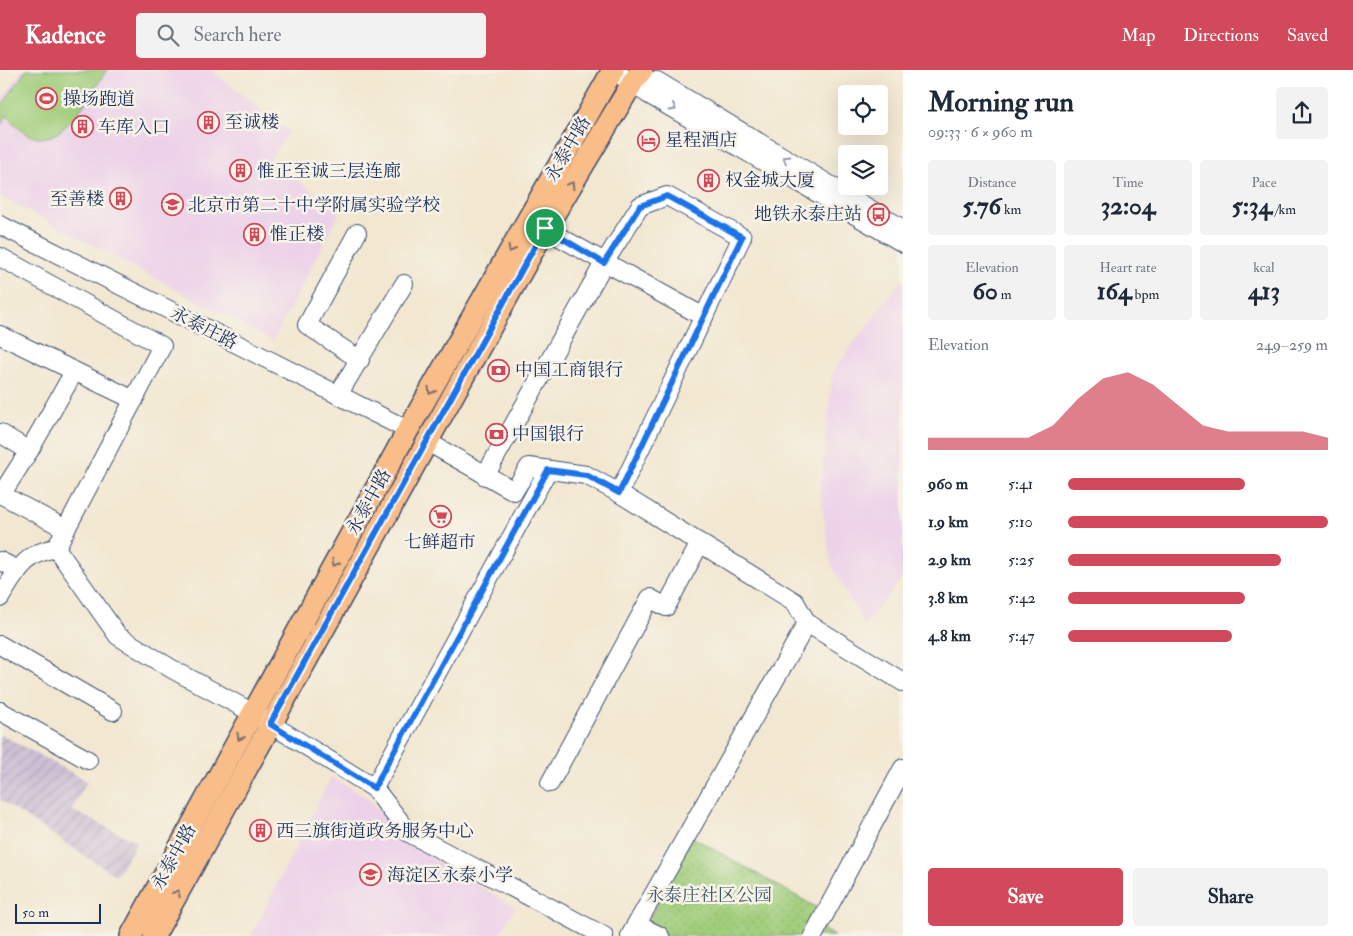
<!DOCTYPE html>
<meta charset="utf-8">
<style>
:root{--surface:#fff;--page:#f2f2f3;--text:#1f2937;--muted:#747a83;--accent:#d1495b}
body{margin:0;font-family:"IM FELL Double Pica","Noto Serif SC",serif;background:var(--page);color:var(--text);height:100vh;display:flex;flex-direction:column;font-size:19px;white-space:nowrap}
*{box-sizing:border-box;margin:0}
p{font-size:16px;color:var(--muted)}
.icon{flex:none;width:28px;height:28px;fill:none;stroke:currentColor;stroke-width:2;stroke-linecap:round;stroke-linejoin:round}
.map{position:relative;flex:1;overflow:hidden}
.sheet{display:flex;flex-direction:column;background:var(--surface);width:450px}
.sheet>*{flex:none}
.fabs{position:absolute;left:838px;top:15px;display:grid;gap:10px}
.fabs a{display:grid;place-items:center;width:50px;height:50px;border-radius:5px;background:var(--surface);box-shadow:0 5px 20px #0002;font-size:25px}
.scale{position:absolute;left:15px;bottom:12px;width:86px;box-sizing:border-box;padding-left:5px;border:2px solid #1b2f5e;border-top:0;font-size:14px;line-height:18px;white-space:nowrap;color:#1b2f5e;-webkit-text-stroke:4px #f7f3e8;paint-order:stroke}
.pin{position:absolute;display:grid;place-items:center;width:42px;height:42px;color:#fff;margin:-21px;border:2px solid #fff;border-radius:50%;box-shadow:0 1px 5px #0007}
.round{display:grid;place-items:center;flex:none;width:52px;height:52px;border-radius:5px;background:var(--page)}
.head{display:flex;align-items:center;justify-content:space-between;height:85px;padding:0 25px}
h1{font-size:28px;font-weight:700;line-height:38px}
.stats{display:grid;grid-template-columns:repeat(3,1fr);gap:8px;height:85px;padding:5px 25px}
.stats div{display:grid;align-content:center;border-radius:5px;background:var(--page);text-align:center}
.stats b{font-size:25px;font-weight:700}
.stats small{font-size:14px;font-weight:400}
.stats p{font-size:14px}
.chart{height:140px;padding:10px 25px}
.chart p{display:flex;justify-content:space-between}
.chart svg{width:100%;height:90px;margin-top:5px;fill:var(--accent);opacity:.7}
.action{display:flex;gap:10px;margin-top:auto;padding:10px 25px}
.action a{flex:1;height:58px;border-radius:5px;background:var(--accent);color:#fff;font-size:20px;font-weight:700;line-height:58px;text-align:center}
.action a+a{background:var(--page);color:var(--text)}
ul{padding:0 25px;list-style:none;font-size:16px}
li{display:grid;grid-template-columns:80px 60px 1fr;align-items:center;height:38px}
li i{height:12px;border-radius:6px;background:var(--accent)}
header{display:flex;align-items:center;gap:30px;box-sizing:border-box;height:70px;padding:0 25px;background:var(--accent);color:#fff}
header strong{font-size:24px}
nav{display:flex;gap:28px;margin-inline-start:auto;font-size:18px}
.search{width:350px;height:45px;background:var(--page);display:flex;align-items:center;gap:12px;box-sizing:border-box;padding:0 18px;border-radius:5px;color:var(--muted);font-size:19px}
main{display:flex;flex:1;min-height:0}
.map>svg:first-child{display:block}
</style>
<header>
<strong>Kadence</strong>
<div class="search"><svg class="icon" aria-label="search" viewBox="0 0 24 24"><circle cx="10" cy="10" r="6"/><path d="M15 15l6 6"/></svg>Search here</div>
<nav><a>Map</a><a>Directions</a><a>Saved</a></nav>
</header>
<main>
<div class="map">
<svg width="903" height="866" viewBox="0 0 903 866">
<defs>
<pattern id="industrial-furrows" width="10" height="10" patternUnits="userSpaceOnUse" patternTransform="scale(1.25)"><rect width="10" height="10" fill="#ccbfd4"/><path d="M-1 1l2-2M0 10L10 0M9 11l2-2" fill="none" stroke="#afa4b8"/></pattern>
<pattern id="park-dots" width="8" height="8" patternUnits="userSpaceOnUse" patternTransform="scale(1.25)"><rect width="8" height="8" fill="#a0cd7a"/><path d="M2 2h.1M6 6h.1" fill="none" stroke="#89b06c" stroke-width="1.8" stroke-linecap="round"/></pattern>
</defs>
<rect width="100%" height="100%" fill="#f7f3e8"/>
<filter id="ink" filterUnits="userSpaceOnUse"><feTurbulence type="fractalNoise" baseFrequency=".02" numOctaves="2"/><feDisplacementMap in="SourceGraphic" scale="10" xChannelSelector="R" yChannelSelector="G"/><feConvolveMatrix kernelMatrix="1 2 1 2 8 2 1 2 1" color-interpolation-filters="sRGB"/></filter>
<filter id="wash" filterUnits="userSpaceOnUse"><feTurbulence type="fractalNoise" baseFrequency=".0096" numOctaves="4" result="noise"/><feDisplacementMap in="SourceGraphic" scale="20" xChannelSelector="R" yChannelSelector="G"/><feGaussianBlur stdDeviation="1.12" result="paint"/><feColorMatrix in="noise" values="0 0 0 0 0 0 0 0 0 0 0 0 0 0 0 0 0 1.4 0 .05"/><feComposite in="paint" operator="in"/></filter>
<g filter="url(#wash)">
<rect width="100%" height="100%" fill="#f2e7d0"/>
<g fill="#edd1e9">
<path d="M 22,0 L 211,0 L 289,62 L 270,89 L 339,143 L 273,271 L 0,126 L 0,32 Z"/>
<path d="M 903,209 L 903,507 L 864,555 L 831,494 L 820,422 L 833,300 Z"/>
<path d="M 331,707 L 369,729 L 404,772 L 515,837 L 499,866 L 251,866 Z"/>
</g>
<path fill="url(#industrial-furrows)" d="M 0,664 L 87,711 L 72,740 L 137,772 L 116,806 L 0,730 Z"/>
<path fill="#a0cd7a" stroke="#5e7e6c" d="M 26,0 L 107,0 C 83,34 51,104 7,45 L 0,56 L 0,38 Z"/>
<path fill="url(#park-dots)" stroke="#5e7e6c" d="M 692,767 L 830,845 L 822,859 L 834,866 L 661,866 L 645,857 Z"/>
</g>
<g filter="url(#ink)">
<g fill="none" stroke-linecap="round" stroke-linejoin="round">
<defs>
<g id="minor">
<path d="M 613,0 L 648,24 L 903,173"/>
<path d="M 633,12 L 657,11 L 903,159"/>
<path d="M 0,155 L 408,360"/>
<path d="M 545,159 L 704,247"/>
<path d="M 357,163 L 307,255 L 360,290"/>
<path d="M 0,187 L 162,276 L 56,478 L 118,566 L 172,599 L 253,643 L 374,718 L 409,763 L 604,866"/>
<path d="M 0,265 L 134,330"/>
<path d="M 338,325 L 404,214"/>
<path d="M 0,363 L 29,381 L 74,302"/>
<path d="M 426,371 L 514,421 L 529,397 L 586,405 L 619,423 L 795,532 L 807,553 L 630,866"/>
<path d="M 485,406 L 604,193 L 640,136 L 667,126 L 742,167 L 619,423"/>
<path d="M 0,424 L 66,459"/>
<path d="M 1,425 L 29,381"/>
<path d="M 0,491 L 18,500"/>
<path d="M 0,528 C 16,503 24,483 56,478"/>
<path d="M 807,553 L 903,612"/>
<path d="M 0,575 L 113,641"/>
<path d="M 0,641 L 88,690"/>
<path d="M 550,713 L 650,528 L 666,537 L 700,473"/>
<path d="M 374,718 L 548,400"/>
<path d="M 636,854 L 660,866"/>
<path d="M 813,866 L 903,698"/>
</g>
<g id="major">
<path d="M 131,866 L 408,360 L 613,0"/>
<path d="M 154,866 L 545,159 L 633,12 L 642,0"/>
</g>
</defs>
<use href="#minor" stroke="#3b4b6f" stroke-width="20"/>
<use href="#major" stroke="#3b4b6f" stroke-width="24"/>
<use href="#minor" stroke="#fff" stroke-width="18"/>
<use href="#major" stroke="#f8bd89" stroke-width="21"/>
</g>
<defs><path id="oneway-chevron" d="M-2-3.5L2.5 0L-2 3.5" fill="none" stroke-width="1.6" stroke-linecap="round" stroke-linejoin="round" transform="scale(1.25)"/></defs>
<g stroke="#8d97ae">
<use href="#oneway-chevron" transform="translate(673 38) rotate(30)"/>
<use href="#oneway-chevron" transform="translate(786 89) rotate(-149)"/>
</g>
<g stroke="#7e6f71">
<use href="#oneway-chevron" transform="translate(571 115) rotate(-59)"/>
<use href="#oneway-chevron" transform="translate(511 179) rotate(120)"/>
<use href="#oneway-chevron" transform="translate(431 321) rotate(120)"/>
<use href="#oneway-chevron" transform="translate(335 493) rotate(119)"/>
<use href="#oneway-chevron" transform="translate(240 667) rotate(119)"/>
<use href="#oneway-chevron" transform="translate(177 823) rotate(-61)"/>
</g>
</g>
<g fill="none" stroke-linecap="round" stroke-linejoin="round" filter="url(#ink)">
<defs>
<path id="route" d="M 667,126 L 742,167 L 619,423 L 586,405 L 548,400 L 374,718 L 270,654 L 545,158 L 604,193 L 640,136 Z"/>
</defs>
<use href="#route" stroke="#fff" stroke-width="10"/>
<use href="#route" stroke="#1a73e8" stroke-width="6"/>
</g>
<defs>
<symbol id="stadium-ring" viewBox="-11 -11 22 22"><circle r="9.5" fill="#f7f3e8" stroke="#d1495b" stroke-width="1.5"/><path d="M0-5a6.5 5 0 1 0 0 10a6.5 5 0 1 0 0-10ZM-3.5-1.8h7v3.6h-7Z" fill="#d1495b"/></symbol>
<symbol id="building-ring" viewBox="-11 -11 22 22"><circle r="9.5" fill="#f7f3e8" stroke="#d1495b" stroke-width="1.5"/><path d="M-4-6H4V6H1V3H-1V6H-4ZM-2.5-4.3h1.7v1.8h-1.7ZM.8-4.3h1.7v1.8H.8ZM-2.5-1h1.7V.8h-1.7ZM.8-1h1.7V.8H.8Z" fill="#d1495b"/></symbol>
<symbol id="hotel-ring" viewBox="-11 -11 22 22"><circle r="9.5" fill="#f7f3e8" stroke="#d1495b" stroke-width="1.5"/><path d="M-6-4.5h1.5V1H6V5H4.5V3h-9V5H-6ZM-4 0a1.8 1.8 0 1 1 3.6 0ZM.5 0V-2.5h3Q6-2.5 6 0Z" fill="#d1495b"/></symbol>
<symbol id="school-ring" viewBox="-11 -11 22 22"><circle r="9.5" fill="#f7f3e8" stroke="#d1495b" stroke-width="1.5"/><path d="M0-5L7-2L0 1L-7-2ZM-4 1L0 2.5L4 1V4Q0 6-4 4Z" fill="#d1495b"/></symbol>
<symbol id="bus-ring" viewBox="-11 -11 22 22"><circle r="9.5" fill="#f7f3e8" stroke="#d1495b" stroke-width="1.5"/><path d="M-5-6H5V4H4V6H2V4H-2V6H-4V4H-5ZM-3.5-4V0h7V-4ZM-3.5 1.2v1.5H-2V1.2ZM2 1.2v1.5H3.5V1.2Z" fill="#d1495b"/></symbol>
<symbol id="bank-ring" viewBox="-11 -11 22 22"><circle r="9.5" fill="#f7f3e8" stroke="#d1495b" stroke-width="1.5"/><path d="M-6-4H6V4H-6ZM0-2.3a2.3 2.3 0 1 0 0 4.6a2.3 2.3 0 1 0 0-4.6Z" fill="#d1495b"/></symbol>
<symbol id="supermarket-ring" viewBox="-11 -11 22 22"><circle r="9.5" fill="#f7f3e8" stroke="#d1495b" stroke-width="1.5"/><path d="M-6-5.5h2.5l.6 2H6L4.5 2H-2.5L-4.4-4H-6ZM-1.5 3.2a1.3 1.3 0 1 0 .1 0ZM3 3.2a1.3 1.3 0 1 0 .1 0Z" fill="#d1495b"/></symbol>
</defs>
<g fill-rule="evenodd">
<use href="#stadium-ring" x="34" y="16" width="25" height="25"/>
<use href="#building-ring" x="196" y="40" width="25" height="25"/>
<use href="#building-ring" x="70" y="44" width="25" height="25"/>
<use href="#hotel-ring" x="636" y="58" width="25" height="25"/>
<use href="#building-ring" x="228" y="88" width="25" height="25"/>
<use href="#building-ring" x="696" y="98" width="25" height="25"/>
<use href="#building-ring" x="108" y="116" width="25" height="25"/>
<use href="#school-ring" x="160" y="122" width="25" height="25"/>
<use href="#bus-ring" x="866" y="132" width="25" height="25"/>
<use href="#building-ring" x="242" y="152" width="25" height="25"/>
<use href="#bank-ring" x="486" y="288" width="25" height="25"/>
<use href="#bank-ring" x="484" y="352" width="25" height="25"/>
<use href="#supermarket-ring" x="428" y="434" width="25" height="25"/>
<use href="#building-ring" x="248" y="748" width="25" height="25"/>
<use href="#school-ring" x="358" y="792" width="25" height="25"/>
</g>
<g text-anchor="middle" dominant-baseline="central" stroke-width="5" stroke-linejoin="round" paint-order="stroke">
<g font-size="18" fill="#1b2f5e" stroke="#f7f3e8" text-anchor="start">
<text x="63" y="29">操场跑道</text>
<text x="225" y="52">至诚楼</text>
<text x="98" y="57">车库入口</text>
<text x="665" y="70">星程酒店</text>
<text x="257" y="101">惟正至诚三层连廊</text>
<text x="725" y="110">权金城大厦</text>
<text x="104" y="129" text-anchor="end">至善楼</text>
<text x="188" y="135">北京市第二十中学附属实验学校</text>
<text x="862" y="144" text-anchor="end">地铁永泰庄站</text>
<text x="270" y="164">惟正楼</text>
<text x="515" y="300">中国工商银行</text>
<text x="512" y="364">中国银行</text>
<text x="440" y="472" text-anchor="middle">七鲜超市</text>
<text x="276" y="761">西三旗街道政务服务中心</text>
<text x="387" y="805">海淀区永泰小学</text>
</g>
<g font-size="18" fill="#1b2f5e" stroke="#f7f3e8">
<text transform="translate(568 79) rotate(-60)">永泰中路</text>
<text transform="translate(204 258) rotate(27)">永泰庄路</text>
<text transform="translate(369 432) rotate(-61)">永泰中路</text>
<text transform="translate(174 787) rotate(-61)">永泰中路</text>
</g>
<g font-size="18" fill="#3c5665" stroke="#f7f3e8">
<text x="709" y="825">永泰庄社区公园</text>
</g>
</g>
</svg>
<div class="fabs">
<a><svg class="icon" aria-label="locate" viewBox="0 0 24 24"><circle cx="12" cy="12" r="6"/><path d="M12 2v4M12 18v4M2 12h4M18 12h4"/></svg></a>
<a><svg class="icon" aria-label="layers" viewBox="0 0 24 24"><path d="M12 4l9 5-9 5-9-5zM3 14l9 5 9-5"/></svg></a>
</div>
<div class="scale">50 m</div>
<div class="pin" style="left:545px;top:158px;background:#1e9e55"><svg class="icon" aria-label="arrive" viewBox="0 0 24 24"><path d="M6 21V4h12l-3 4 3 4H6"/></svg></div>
</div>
<section class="sheet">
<div class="head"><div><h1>Morning run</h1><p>09:33 · 6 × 960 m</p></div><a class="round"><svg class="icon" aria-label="share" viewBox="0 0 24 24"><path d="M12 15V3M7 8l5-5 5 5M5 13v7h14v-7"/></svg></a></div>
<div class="stats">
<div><p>Distance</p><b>5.76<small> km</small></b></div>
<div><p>Time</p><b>32:04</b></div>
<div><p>Pace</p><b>5:34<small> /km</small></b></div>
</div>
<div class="stats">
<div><p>Elevation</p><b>60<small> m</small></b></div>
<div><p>Heart rate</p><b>164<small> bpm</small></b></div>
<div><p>kcal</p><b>413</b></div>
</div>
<div class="chart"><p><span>Elevation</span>249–259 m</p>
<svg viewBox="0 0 160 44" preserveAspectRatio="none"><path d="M0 44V38L10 38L20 38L30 38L40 38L50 32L60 19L70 9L80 6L90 12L100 22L110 32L120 35L130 35L140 35L150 35L160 38V44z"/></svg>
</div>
<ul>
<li><b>960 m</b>5:41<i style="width:68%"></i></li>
<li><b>1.9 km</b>5:10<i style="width:100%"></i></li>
<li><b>2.9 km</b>5:25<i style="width:82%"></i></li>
<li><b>3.8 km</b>5:42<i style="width:68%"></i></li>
<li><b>4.8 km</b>5:47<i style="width:63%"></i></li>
</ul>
<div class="action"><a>Save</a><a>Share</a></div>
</section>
</main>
